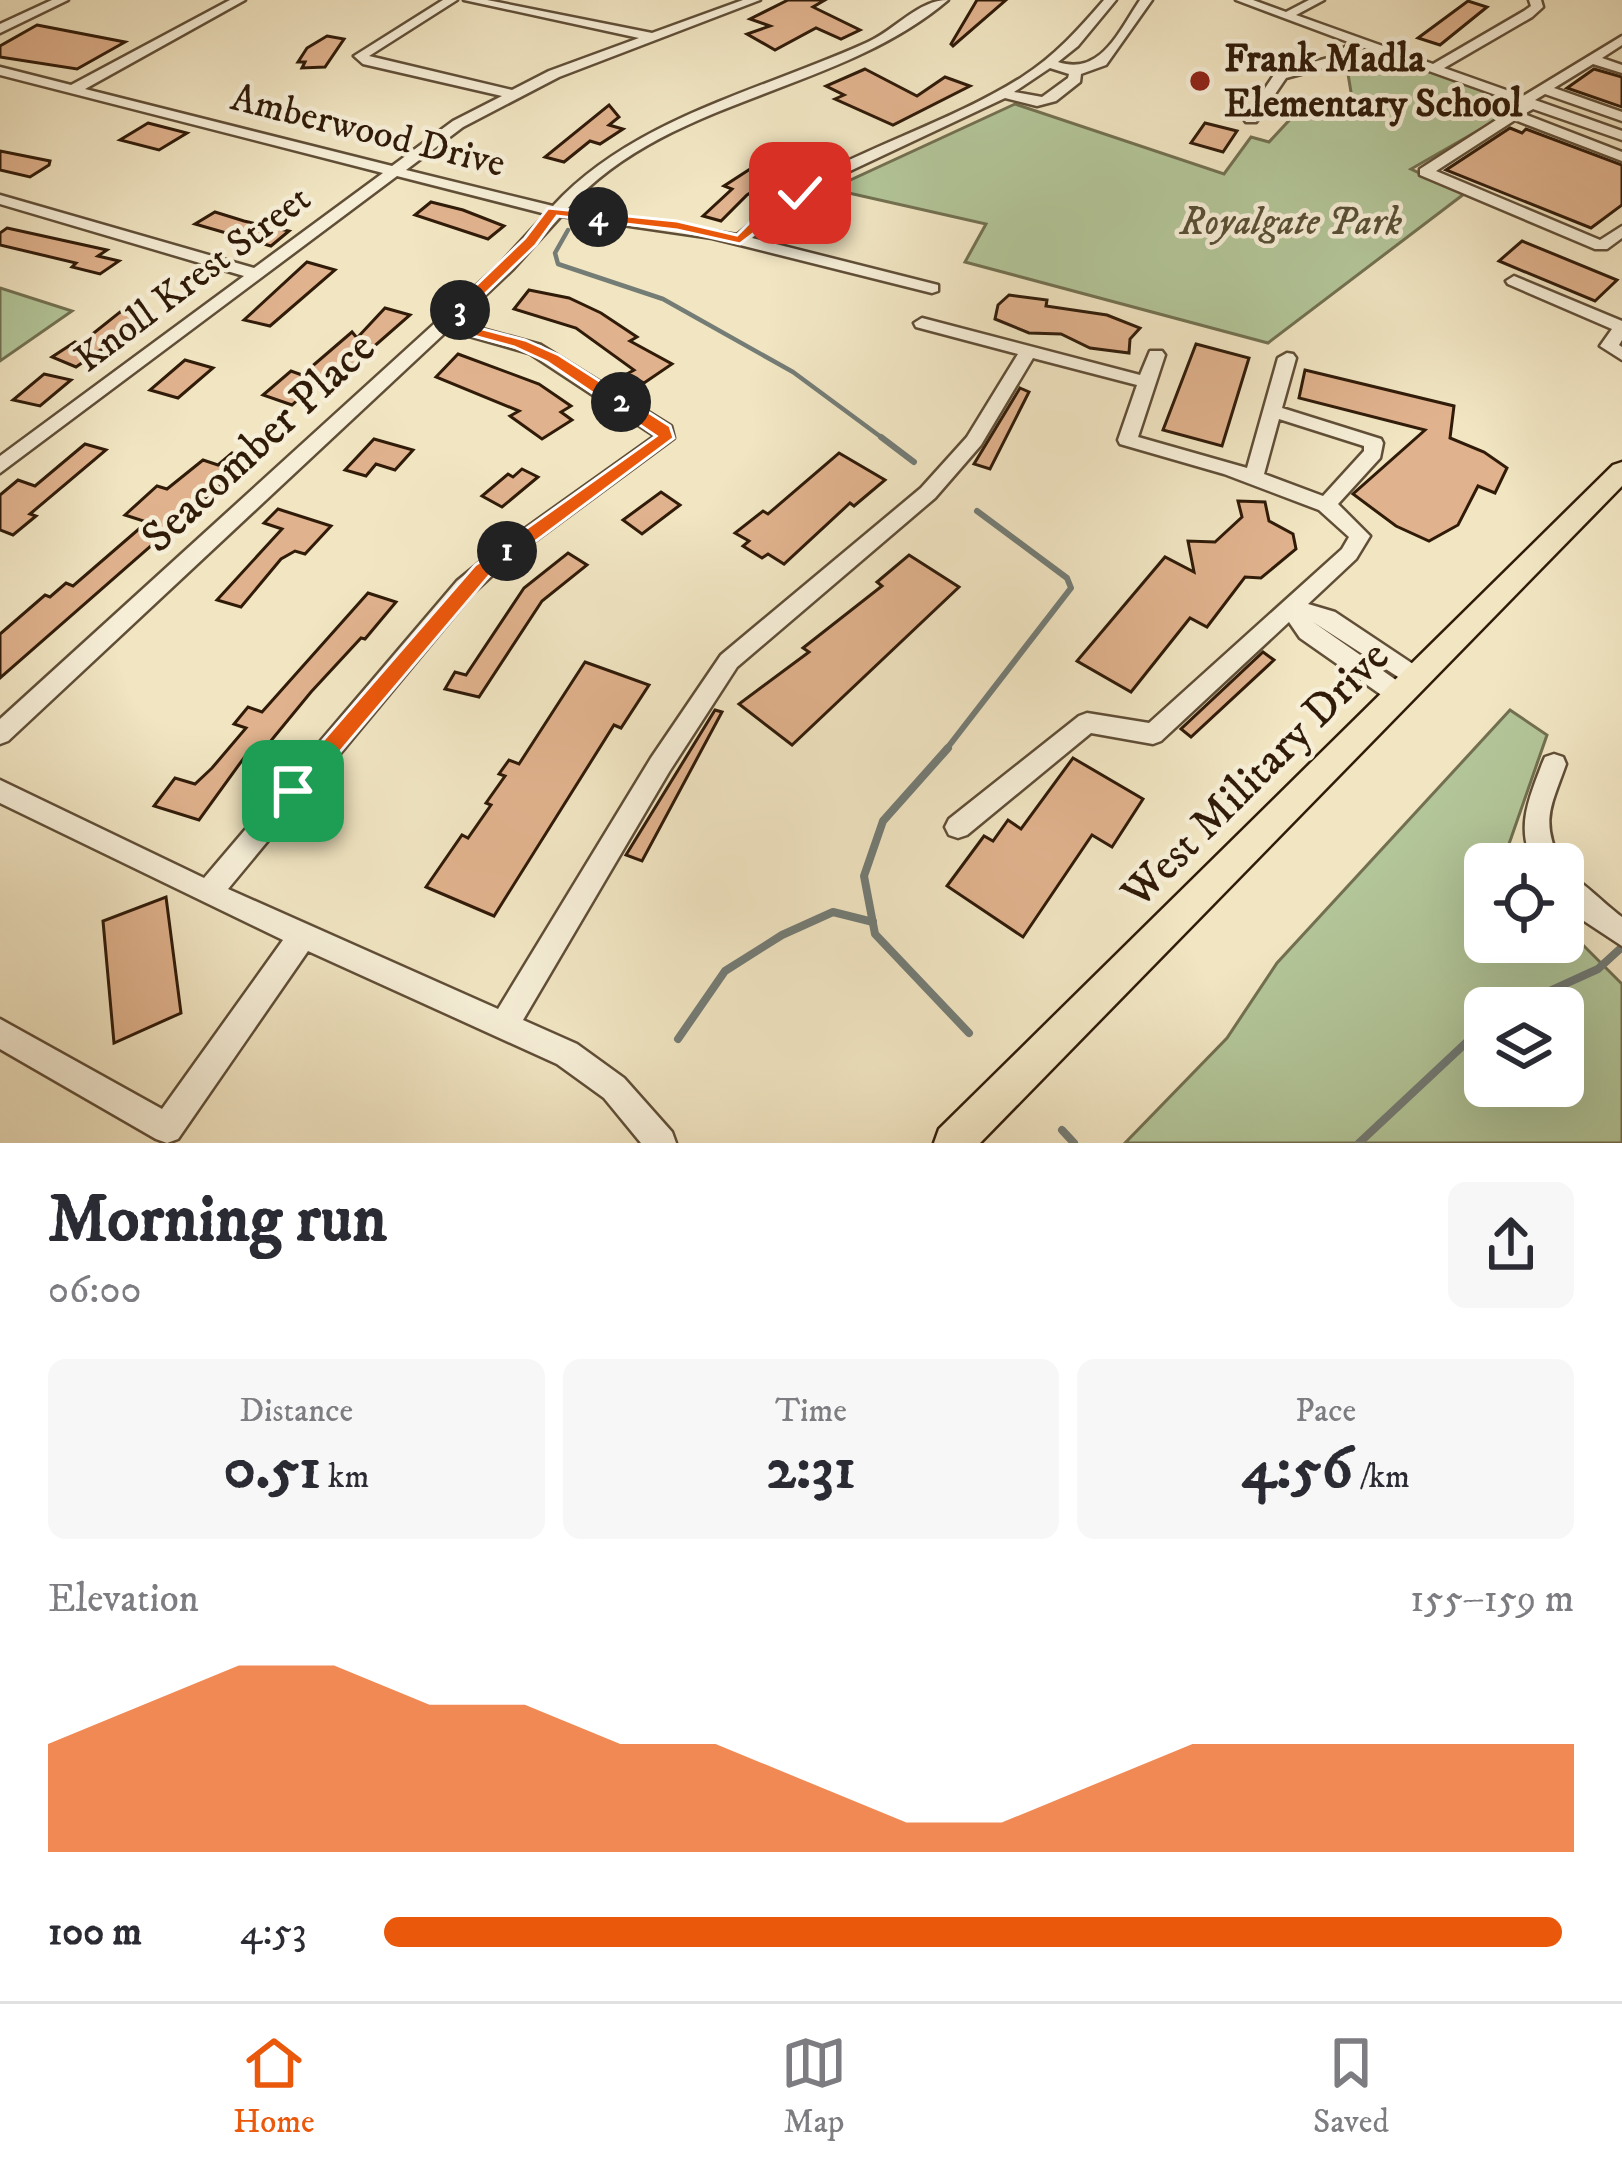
<!DOCTYPE html>
<meta charset="utf-8">
<style>
:root{--surface:#fff;--page:#f7f7f7;--text:#2b2b33;--muted:#7c7c81;--line:#e1e1e2;--accent:#ea580c}
body{margin:0;font-family:"IM FELL DW Pica",serif;background:var(--page);color:var(--text);height:100vh;display:flex;flex-direction:column;font-size:45px;white-space:nowrap}
*{box-sizing:border-box;margin:0}
p{font-size:39px;color:var(--muted)}
.icon{flex:none;width:66px;height:66px;fill:none;stroke:currentColor;stroke-width:2;stroke-linecap:round;stroke-linejoin:round}
.map{position:relative;height:1143px;overflow:hidden}
.sheet{display:flex;flex-direction:column;background:var(--surface);flex:1}
.sheet>*{flex:none}
.tools{position:absolute;left:1464px;top:843px;display:grid;gap:24px}
.tools a{display:grid;place-items:center;width:120px;height:120px;border-radius:18px;background:var(--surface);box-shadow:0 12px 48px #0002;font-size:60px}
.pin{position:absolute;display:grid;place-items:center;width:102px;height:102px;color:#fff;margin:-51px;border-radius:24px;box-shadow:0 6px 18px #0006}
.km{position:absolute;width:60px;height:60px;margin:-30px;border-radius:50%;background:#222;color:#fff;font-size:33px;line-height:60px;text-align:center}
.round{display:grid;place-items:center;flex:none;width:126px;height:126px;border-radius:18px;background:var(--page)}
.summary{display:flex;align-items:center;justify-content:space-between;height:204px;padding:0 48px}
h1{font-size:66px;font-weight:700;line-height:90px}
.figures{display:grid;grid-template-columns:repeat(3,1fr);gap:18px;height:204px;padding:12px 48px}
.figures div{display:grid;align-content:center;border-radius:18px;background:var(--page);text-align:center}
.figures b{font-size:60px;font-weight:700}
.figures small{font-size:33px;font-weight:400}
.figures p{font-size:33px}
.chart{height:336px;padding:24px 48px}
.chart p{display:flex;justify-content:space-between}
.chart svg{width:100%;height:216px;margin-top:12px;fill:var(--accent);opacity:.7}
ul{padding:0 48px;list-style:none;font-size:39px}
li{display:grid;grid-template-columns:192px 144px 1fr;align-items:center;height:90px}
li i{height:30px;border-radius:15px;background:var(--accent)}
.tabs{display:flex;justify-content:space-around;align-items:center;height:168px;border-top:3px solid var(--line);background:var(--surface);font-size:33px;color:var(--muted)}
.tabs a{display:grid;justify-items:center;gap:6px}
.tabs .active{color:var(--accent)}
.map>svg:first-child{display:block}
</style>
<div class="map">
<svg width="1622" height="1143" viewBox="0 0 1622 1143">
<rect width="100%" height="100%" fill="#f1e5c2"/>
<filter id="stains"><feTurbulence type="fractalNoise" baseFrequency=".00167" numOctaves="4"/><feColorMatrix values="0 0 0 0 .2 0 0 0 0 .09 0 0 0 0 .02 0 0 0 .5 -.17"/></filter>
<radialGradient id="worn" r=".72"><stop offset=".6" stop-color="#630" stop-opacity="0"/><stop offset="1" stop-color="#630" stop-opacity=".3"/></radialGradient>
<g fill="#b3c699" stroke="#727051" stroke-width="3" fill-rule="evenodd">
<path d="M 1373,52 L 1528,102 L 1411,169 L 1464,194 L 1268,343 L 965,262 L 986,224 L 831,189 L 1015,104 L 1224,174 L 1251,137 L 1269,142 L 1308,100 L 1353,104 L 1348,74 Z"/>
<path d="M 0,288 L 72,311 L 0,361 Z"/>
<path d="M 1510,710 L 1547,735 L 1502,864 L 1485,864 L 1485,942 L 1563,942 L 1563,925 L 1622,984 L 1622,1143 L 1125,1143 L 1227,1038 L 1277,963 ZM 1485,1008 L 1563,1008 L 1563,1086 L 1485,1086 Z"/>
</g>
<g fill="none" stroke-linecap="round" stroke-linejoin="round">
<path stroke="#747c76" stroke-width="4.5" d="M 568,230 L 555,253 L 558,264 L 663,299 L 793,372 L 885,440"/>
<g stroke="#747c76" stroke-width="6">
<path d="M 881,437 L 914,462"/>
<path d="M 945,751 L 1071,588 L 1067,578 L 977,511"/>
</g>
<g stroke="#747c76" stroke-width="8">
<path d="M 948,748 L 883,821 L 864,876 L 875,934 L 969,1033"/>
<path d="M 1512,1008 L 1598,969 L 1621,948"/>
<path d="M 678,1039 L 725,971 L 782,935 L 833,912 L 873,922"/>
<path d="M 1062,1130 L 1074,1143"/>
<path d="M 1359,1143 L 1485,1025"/>
</g>
</g>
<g fill="#e0b28d" stroke="#301b09" stroke-width="3">
<path d="M 788,0 L 825,0 L 813,7 L 860,30 L 841,39 L 816,28 L 775,50 L 747,34 L 770,26 L 750,19 Z"/>
<path d="M 977,0 L 1006,0 L 953,46 L 951,44 Z"/>
<path d="M 1468,1 L 1487,7 L 1440,45 L 1418,38 Z"/>
<path d="M 37,25 L 125,42 L 77,69 L 0,57 L 0,46 Z"/>
<path d="M 327,36 L 344,39 L 325,67 L 302,68 L 305,62 L 298,62 L 307,48 Z"/>
<path d="M 865,69 L 917,96 L 945,77 L 970,86 L 893,125 L 835,99 L 844,95 L 826,86 Z"/>
<path d="M 1594,69 L 1622,77 L 1622,107 L 1567,88 Z"/>
<path d="M 609,105 L 619,117 L 609,125 L 623,129 L 600,144 L 590,141 L 564,162 L 545,157 Z"/>
<path d="M 148,123 L 187,133 L 159,150 L 120,140 Z"/>
<path d="M 1205,123 L 1237,131 L 1223,152 L 1191,143 Z"/>
<path d="M 1510,128 L 1522,133 L 1526,129 L 1622,165 L 1622,205 L 1591,228 L 1446,170 Z"/>
<path d="M 781,149 L 802,160 L 747,195 L 721,221 L 703,216 L 732,189 L 724,186 Z"/>
<path d="M 0,151 L 50,161 L 49,165 L 30,177 L 0,170 Z"/>
<path d="M 431,202 L 463,210 L 504,226 L 488,239 L 415,215 Z"/>
<path d="M 215,212 L 244,221 L 289,231 L 271,246 L 195,224 Z"/>
<path d="M 7,228 L 107,250 L 98,256 L 119,261 L 100,274 L 72,267 L 76,263 L 0,245 L 0,233 Z"/>
<path d="M 1522,241 L 1617,280 L 1595,301 L 1499,261 Z"/>
<path d="M 307,262 L 335,270 L 270,326 L 244,320 Z"/>
<path d="M 529,290 L 569,298 L 601,313 L 637,337 L 630,341 L 672,364 L 644,383 L 627,374 L 634,370 L 576,328 L 514,309 Z"/>
<path d="M 1009,295 L 1047,300 L 1046,306 L 1107,315 L 1140,328 L 1130,339 L 1129,353 L 1090,348 L 1061,334 L 1029,333 L 995,319 L 998,305 Z"/>
<path d="M 385,308 L 410,315 L 346,371 L 334,367 L 292,405 L 263,395 L 291,371 L 302,375 L 352,332 L 357,338 Z"/>
<path d="M 120,312 L 147,318 L 76,367 L 52,357 L 75,342 L 80,344 Z"/>
<path d="M 1196,344 L 1249,358 L 1222,446 L 1163,430 Z"/>
<path d="M 458,354 L 539,384 L 571,406 L 561,412 L 572,420 L 542,439 L 510,416 L 519,411 L 436,377 Z"/>
<path d="M 185,360 L 213,368 L 178,398 L 150,390 Z"/>
<path d="M 1305,370 L 1454,406 L 1450,438 L 1484,452 L 1507,468 L 1495,493 L 1478,486 L 1458,525 L 1429,541 L 1396,526 L 1353,494 L 1425,430 L 1299,398 Z"/>
<path d="M 44,374 L 71,380 L 40,406 L 13,400 Z"/>
<path d="M 1020,388 L 1029,392 L 990,469 L 974,464 Z"/>
<path d="M 374,439 L 413,450 L 395,470 L 376,464 L 366,476 L 345,470 Z"/>
<path d="M 85,444 L 106,450 L 30,514 L 36,516 L 13,535 L 0,530 L 0,495 L 18,480 L 35,486 Z"/>
<path d="M 232,453 L 249,460 L 0,678 L 0,634 L 45,595 L 50,597 L 66,583 L 73,586 L 147,522 L 125,515 L 157,486 L 167,489 L 203,460 L 218,465 Z"/>
<path d="M 839,453 L 885,480 L 854,506 L 850,503 L 784,564 L 768,554 L 762,558 L 743,546 L 749,541 L 735,533 L 763,511 L 768,514 Z"/>
<path d="M 522,469 L 538,477 L 502,507 L 482,496 L 508,474 L 513,477 Z"/>
<path d="M 661,492 L 680,505 L 642,534 L 623,520 Z"/>
<path d="M 1238,501 L 1265,502 L 1269,521 L 1293,534 L 1296,549 L 1261,578 L 1245,577 L 1207,627 L 1190,618 L 1131,692 L 1077,661 L 1165,557 L 1194,572 L 1188,541 L 1215,542 L 1242,517 Z"/>
<path d="M 278,509 L 331,526 L 305,554 L 295,551 L 281,559 L 241,607 L 217,600 L 282,529 L 264,523 Z"/>
<path d="M 568,553 L 587,565 L 542,601 L 479,697 L 445,689 L 455,672 L 466,675 L 524,588 Z"/>
<path d="M 909,555 L 959,587 L 792,745 L 739,704 L 809,652 L 803,648 L 882,586 L 877,582 Z"/>
<path d="M 368,593 L 396,602 L 365,639 L 361,638 L 311,692 L 256,759 L 246,755 L 199,820 L 154,806 L 175,778 L 195,784 L 212,768 L 246,728 L 234,724 L 248,707 L 262,712 Z"/>
<path d="M 1263,652 L 1274,660 L 1191,737 L 1181,729 Z"/>
<path d="M 585,662 L 649,685 L 621,728 L 614,725 L 494,916 L 426,887 L 462,835 L 468,838 L 491,805 L 486,803 L 505,776 L 499,774 L 509,760 L 519,764 Z"/>
<path d="M 715,710 L 722,712 L 642,861 L 626,855 Z"/>
<path d="M 1073,758 L 1143,799 L 1112,847 L 1092,835 L 1023,937 L 947,886 L 984,836 L 993,841 L 1008,820 L 1021,829 Z"/>
<path d="M 166,897 L 181,1013 L 114,1043 L 103,921 Z"/>
</g>
<g fill="none" stroke-linecap="round" stroke-linejoin="round">
<defs>
<g id="minor">
<path d="M 52,0 L 68,0 L 0,33 L 0,24 Z"/>
<path d="M 230,0 L 245,0 L 85,89 L 392,166 L 453,121 L 502,96 L 363,64 L 354,56 L 443,0 L 457,0 L 369,56 L 512,90 L 549,71 L 639,38 L 464,0 L 487,0 L 652,33 L 743,0 L 760,0 L 559,77 L 463,127 L 406,170 L 553,206 C 634,118 763,90 868,42 C 895,30 918,0 948,0 C 838,94 667,97 568,208 L 737,235 C 766,210 795,187 829,170 C 892,138 962,115 1022,77 C 1055,56 1079,29 1104,0 L 1116,0 L 1078,46 L 1058,62 C 1101,76 1119,31 1140,0 L 1152,0 L 1106,65 L 1081,74 L 1080,82 L 1056,101 L 1037,106 L 1005,98 L 835,178 L 788,207 L 752,238 L 938,285 L 938,291 L 932,293 L 712,238 L 561,216 L 512,270 L 457,322 L 541,345 L 671,426 L 674,438 L 509,560 L 473,593 L 228,889 L 498,1009 L 651,758 L 721,655 L 921,488 L 967,437 L 1018,354 L 916,327 L 914,323 L 922,318 L 1140,375 L 1150,351 L 1162,351 L 1165,355 L 1138,437 L 1247,468 L 1278,358 L 1287,353 L 1293,354 L 1296,358 L 1282,408 L 1381,439 L 1383,443 L 1380,458 L 1338,504 L 1370,536 L 1356,559 L 1308,604 L 1335,612 L 1425,672 L 1428,678 L 1425,684 L 1417,687 L 1409,684 L 1313,622 L 1406,687 L 1409,694 L 1406,701 L 1398,703 L 1390,701 L 1300,638 L 1289,622 L 1161,741 L 1153,744 L 1091,733 L 967,835 L 958,838 L 949,835 L 945,827 L 949,819 L 1079,716 L 1087,713 L 1149,723 L 1342,549 L 1349,537 L 1319,510 L 1224,474 L 1120,444 L 1118,440 L 1137,385 L 1033,358 L 981,445 L 935,498 L 737,667 L 669,772 L 523,1020 L 577,1044 L 624,1078 L 672,1132 L 676,1143 L 641,1143 L 604,1098 L 557,1064 L 308,951 L 178,1139 L 167,1143 L 156,1139 L 0,1049 L 0,1019 L 162,1109 L 283,940 L 0,803 L 0,780 L 204,878 L 457,581 L 495,550 L 655,436 L 529,353 L 448,330 L 8,741 L 0,744 L 0,719 L 500,264 L 546,214 L 397,176 L 0,473 L 0,456 L 244,276 L 0,204 L 0,195 L 254,268 L 383,173 L 0,75 L 0,67 L 71,85 ZM 1050,68 L 1069,74 L 1068,78 L 1042,97 L 1014,92 ZM 1279,419 L 1364,446 L 1364,451 L 1323,496 L 1264,474 Z"/>
<path d="M 1236,0 L 1253,0 L 1286,12 L 1309,0 L 1324,0 L 1296,15 L 1433,64 L 1524,11 L 1531,6 L 1529,0 L 1541,0 L 1543,7 L 1532,17 L 1444,68 L 1523,96 L 1622,36 L 1622,45 L 1602,58 L 1622,65 L 1622,73 L 1593,64 L 1554,88 L 1622,112 L 1622,121 L 1545,94 L 1535,100 L 1622,131 L 1622,140 L 1533,109 L 1524,114 L 1622,152 L 1622,161 L 1515,120 L 1436,171 L 1600,240 L 1622,226 L 1622,238 L 1607,249 L 1595,249 L 1420,175 L 1420,169 L 1521,104 L 1362,47 L 1338,64 L 1286,78 L 1256,122 L 1246,122 L 1244,119 L 1276,72 L 1328,58 L 1351,43 Z"/>
<path d="M 1514,276 L 1622,321 L 1622,340 L 1619,345 L 1622,347 L 1622,360 L 1600,346 L 1612,329 L 1508,284 L 1506,281 Z"/>
<path d="M 1554,754 L 1563,757 L 1566,764 C 1551,807 1540,820 1561,864 L 1534,864 C 1515,828 1529,799 1542,764 L 1545,757 Z"/>
<path d="M 1563,871 C 1581,879 1604,904 1622,917 L 1622,946 L 1578,917 L 1563,901 Z"/>
</g>
<path id="major" d="M 1622,462 L 1622,486 L 980,1143 L 934,1143 L 939,1129 L 1613,465 Z"/>
</defs>
<use href="#minor" stroke="#604e37" stroke-width="5"/>
<use href="#major" stroke="#301b09" stroke-width="5"/>
<use href="#minor" fill="#f6eed7" fill-rule="evenodd"/>
<use href="#major" fill="#f1e5c2" fill-rule="evenodd"/>
</g>
<path fill="#ea580c" stroke="#fff" stroke-width="3" d="M 796,190 L 807,193 L 740,244 L 677,230 L 557,216 L 536,245 L 456,322 L 525,340 L 559,355 L 670,426 L 674,438 L 489,576 L 301,798 L 285,798 L 285,784 L 475,565 L 656,436 L 547,362 L 514,347 L 440,327 L 440,320 L 525,238 L 548,208 L 677,221 L 737,235 L 760,212 Z"/>
<circle fill="#8f2418" stroke="#f6eed7" stroke-width="4.5" cx="1200" cy="81" r="12"/>
<g text-anchor="middle" dominant-baseline="central" stroke-width="9" stroke-linejoin="round" paint-order="stroke">
<g font-size="39" font-weight="bold" fill="#301b09" stroke="#f6eed7" text-anchor="start">
<text x="1224" y="59">Frank Madla<tspan x="1224" dy="45">Elementary School</tspan></text>
</g>
<g font-size="39" fill="#301b09" stroke="#f6eed7">
<text transform="translate(368 131) rotate(14)">Amberwood Drive</text>
<text transform="translate(193 279) rotate(-37)">Knoll Krest Street</text>
</g>
<g font-size="39" font-style="italic" fill="#574e34" stroke="#f6eed7">
<text x="1291" y="222">Royalgate Park</text>
</g>
<g font-size="45" fill="#301b09" stroke="#f6eed7">
<text transform="translate(259 443) rotate(-43)">Seacomber Place</text>
<text transform="translate(1256 775) rotate(-45)">West Military Drive</text>
</g>
</g>
<rect width="100%" height="100%" filter="url(#stains)"/>
<rect width="100%" height="100%" fill="url(#worn)"/>
</svg>
<div class="tools">
<a><svg class="icon" aria-label="locate" viewBox="0 0 24 24"><circle cx="12" cy="12" r="6"/><path d="M12 2v4M12 18v4M2 12h4M18 12h4"/></svg></a>
<a><svg class="icon" aria-label="layers" viewBox="0 0 24 24"><path d="M12 4l9 5-9 5-9-5zM3 14l9 5 9-5"/></svg></a>
</div>
<div class="pin" style="left:293px;top:791px;background:#1e9e55"><svg class="icon" aria-label="arrive" viewBox="0 0 24 24"><path d="M6 21V4h12l-3 4 3 4H6"/></svg></div>
<div class="pin" style="left:800px;top:193px;background:#d93025"><svg class="icon" aria-label="check" viewBox="0 0 24 24"><path d="M5 12l5 5 9-10"/></svg></div>
<b class="km" style="left:507px;top:551px">1</b>
<b class="km" style="left:621px;top:402px">2</b>
<b class="km" style="left:460px;top:310px">3</b>
<b class="km" style="left:598px;top:217px">4</b>
</div>
<section class="sheet">
<div class="summary"><div><h1>Morning run</h1><p>06:00</p></div><a class="round"><svg class="icon" aria-label="share" viewBox="0 0 24 24"><path d="M12 15V3M7 8l5-5 5 5M5 13v7h14v-7"/></svg></a></div>
<div class="figures">
<div><p>Distance</p><b>0.51<small> km</small></b></div>
<div><p>Time</p><b>2:31</b></div>
<div><p>Pace</p><b>4:56<small> /km</small></b></div>
</div>
<div class="chart"><p><span>Elevation</span>155–159 m</p>
<svg viewBox="0 0 160 44" preserveAspectRatio="none"><path d="M0 44V22L10 14L20 6L30 6L40 14L50 14L60 22L70 22L80 30L90 38L100 38L110 30L120 22L130 22L140 22L150 22L160 22V44z"/></svg>
</div>
<ul>
<li><b>100 m</b>4:53<i style="width:99%"></i></li>
</ul>
</section>
<nav class="tabs">
<a class="active"><svg class="icon" aria-label="home" viewBox="0 0 24 24"><path d="M3 11l9-7 9 7M6 9v11h12V9"/></svg>Home</a>
<a><svg class="icon" aria-label="map" viewBox="0 0 24 24"><path d="M3 6l6-2 6 2 6-2v14l-6 2-6-2-6 2zM9 4v14M15 6v14"/></svg>Map</a>
<a><svg class="icon" aria-label="saved" viewBox="0 0 24 24"><path d="M7 4h10v16l-5-4-5 4z"/></svg>Saved</a>
</nav>
